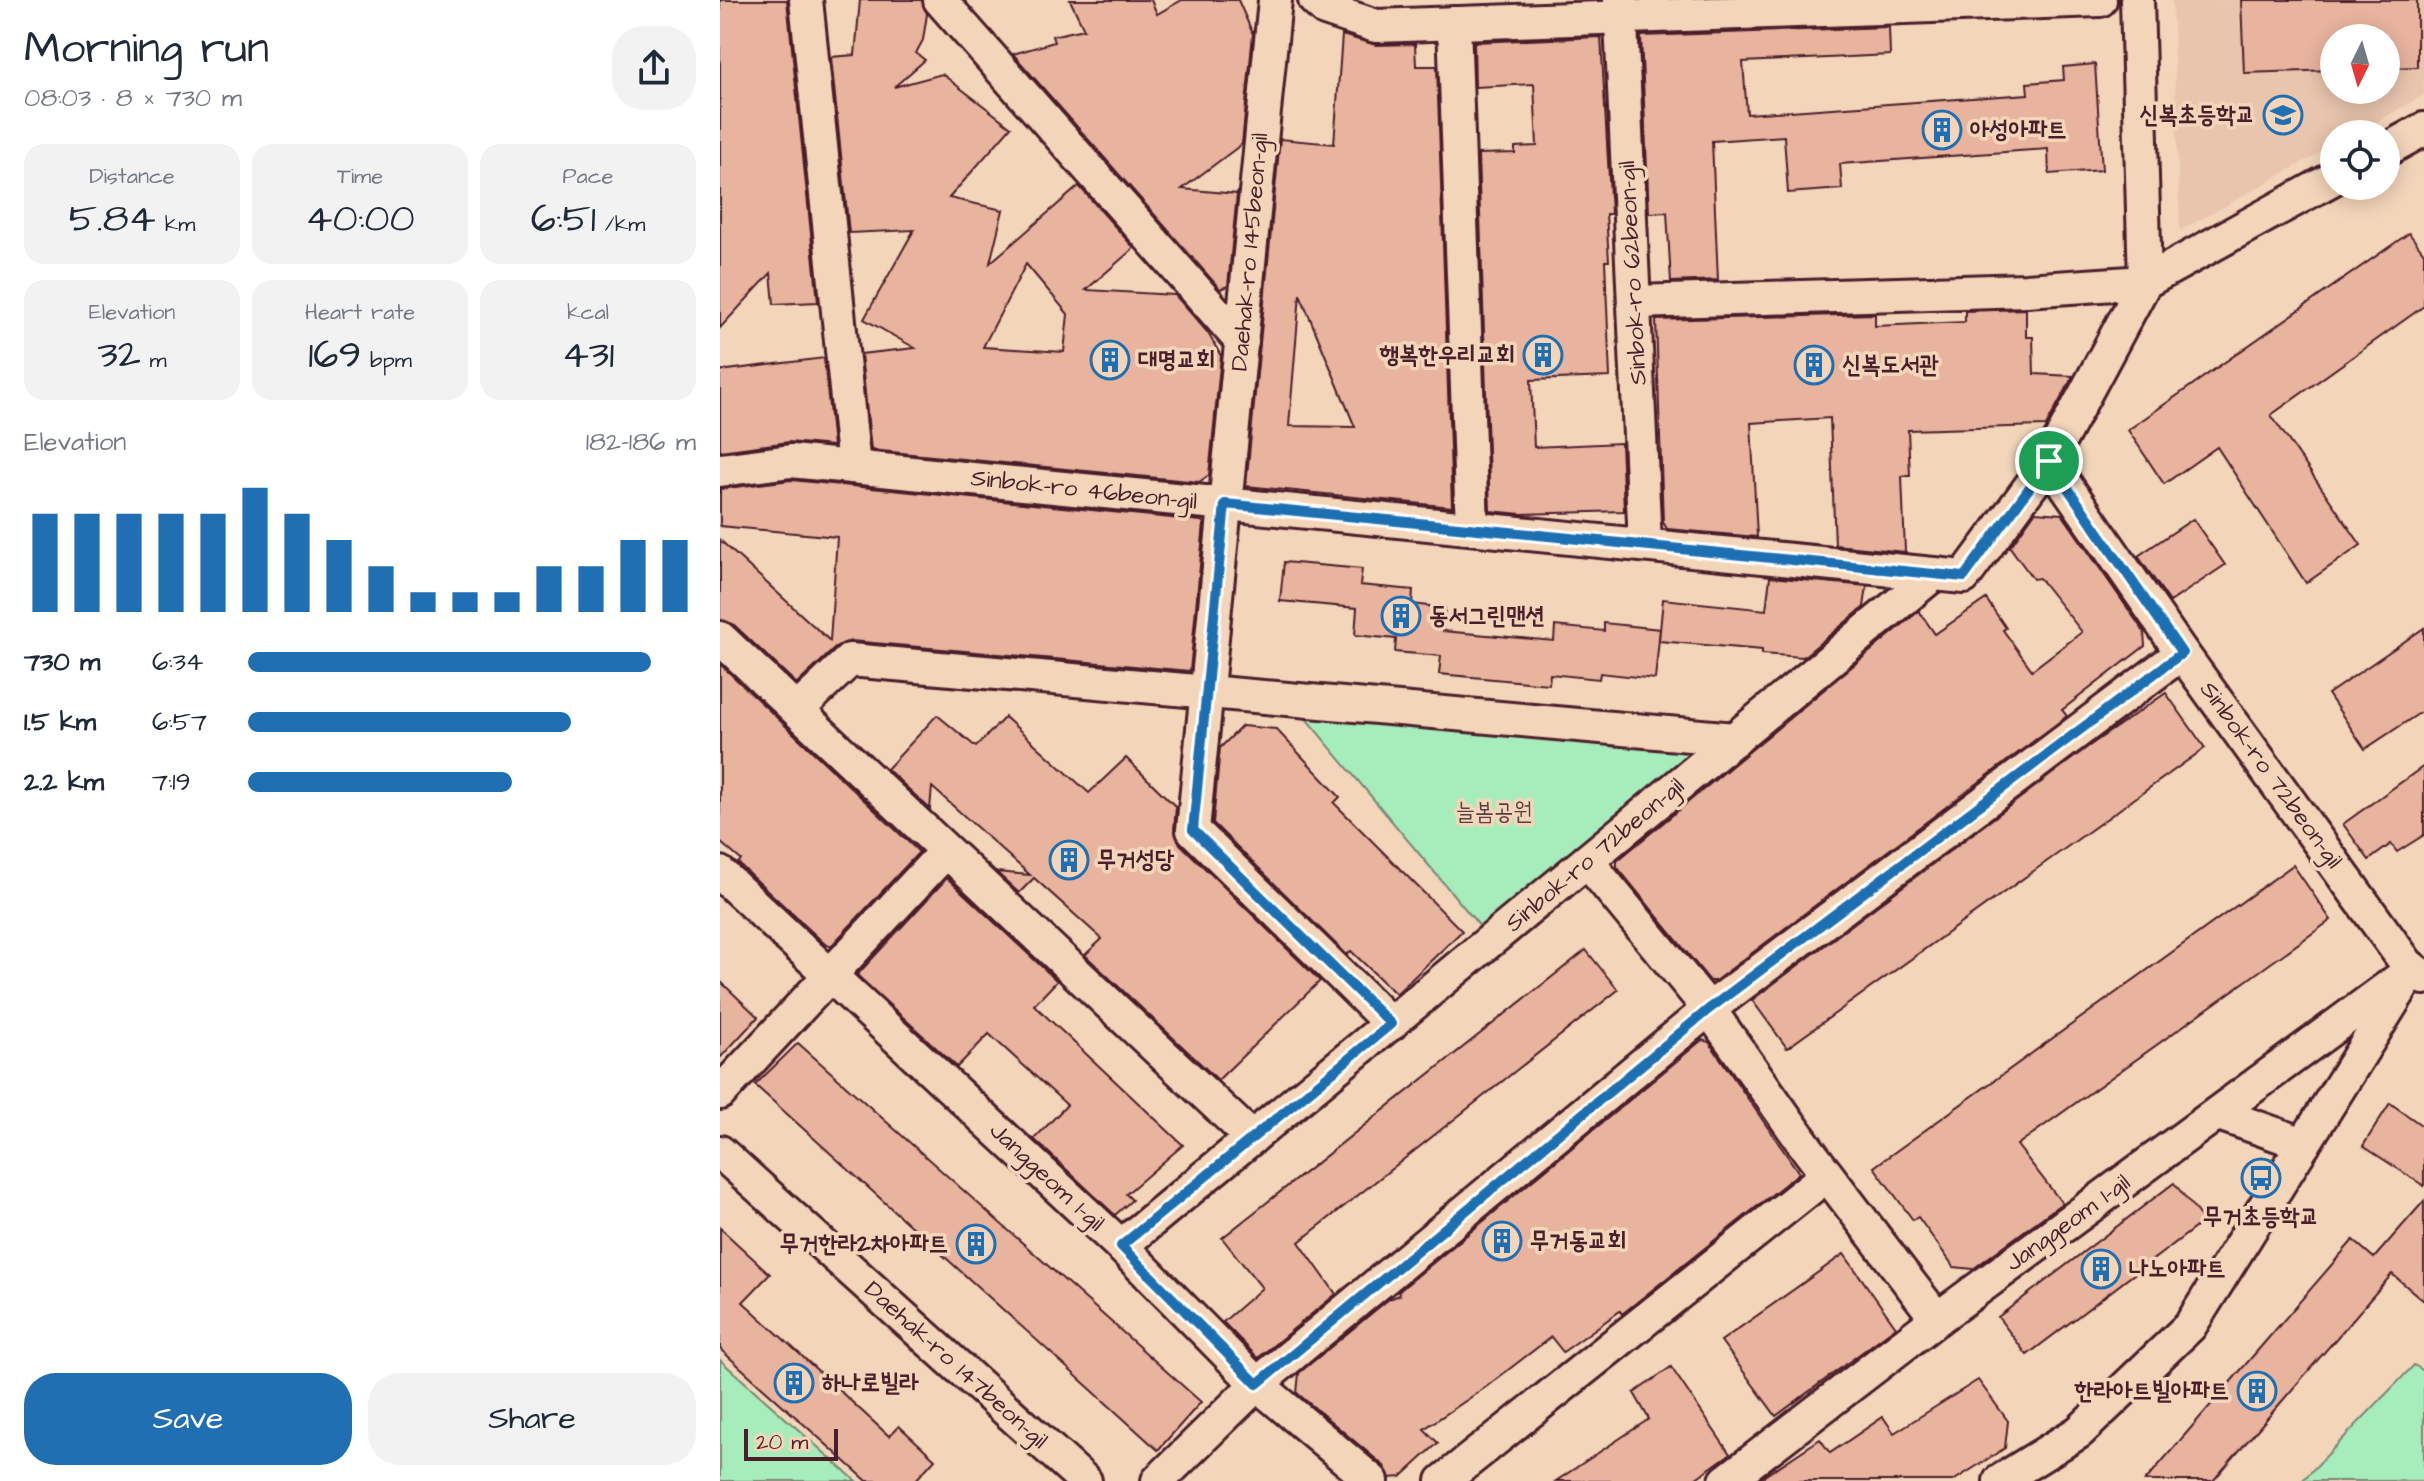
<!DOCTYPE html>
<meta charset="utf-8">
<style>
:root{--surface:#fff;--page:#f2f2f3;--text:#1f2937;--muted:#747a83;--accent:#1f6fb2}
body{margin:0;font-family:"Architects Daughter","Poor Story",sans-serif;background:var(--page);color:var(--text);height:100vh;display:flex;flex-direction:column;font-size:30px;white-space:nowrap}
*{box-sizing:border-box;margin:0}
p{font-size:26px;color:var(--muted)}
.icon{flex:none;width:44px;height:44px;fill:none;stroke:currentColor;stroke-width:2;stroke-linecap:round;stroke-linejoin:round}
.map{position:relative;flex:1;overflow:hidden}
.details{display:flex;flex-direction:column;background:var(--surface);width:720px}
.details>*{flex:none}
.needle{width:52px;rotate:185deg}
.controls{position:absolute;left:1600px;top:24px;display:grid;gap:16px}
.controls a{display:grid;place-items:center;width:80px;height:80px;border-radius:50%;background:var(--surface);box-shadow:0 4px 20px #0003;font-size:40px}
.scale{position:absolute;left:24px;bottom:20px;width:94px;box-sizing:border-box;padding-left:8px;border:4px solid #4a1f2b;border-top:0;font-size:22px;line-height:28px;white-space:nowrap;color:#4a1f2b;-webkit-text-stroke:6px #f3d6ba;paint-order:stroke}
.pin{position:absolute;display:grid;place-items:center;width:68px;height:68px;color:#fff;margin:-34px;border:4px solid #fff;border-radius:50%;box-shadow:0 2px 8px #0007}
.round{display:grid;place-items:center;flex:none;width:84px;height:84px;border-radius:32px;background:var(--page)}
.summary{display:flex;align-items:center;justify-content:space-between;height:136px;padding:0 24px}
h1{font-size:44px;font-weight:600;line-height:60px}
.stats{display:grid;grid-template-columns:repeat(3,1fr);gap:12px;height:136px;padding:8px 24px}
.stats div{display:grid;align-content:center;border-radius:20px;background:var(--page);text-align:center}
.stats b{font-size:40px;font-weight:600}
.stats small{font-size:22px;font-weight:400}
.stats p{font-size:22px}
.chart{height:224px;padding:16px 24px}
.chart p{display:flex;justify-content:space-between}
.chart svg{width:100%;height:144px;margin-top:8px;stroke:var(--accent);stroke-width:6}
.button{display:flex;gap:16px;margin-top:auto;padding:16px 24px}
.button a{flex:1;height:92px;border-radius:32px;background:var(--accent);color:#fff;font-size:32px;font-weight:600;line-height:92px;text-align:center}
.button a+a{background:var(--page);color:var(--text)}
ul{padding:0 24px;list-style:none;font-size:26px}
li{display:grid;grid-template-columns:128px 96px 1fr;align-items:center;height:60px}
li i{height:20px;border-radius:10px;background:var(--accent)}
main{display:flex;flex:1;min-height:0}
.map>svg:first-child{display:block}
</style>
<main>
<section class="details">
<div class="summary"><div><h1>Morning run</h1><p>08:03 · 8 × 730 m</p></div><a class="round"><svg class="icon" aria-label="share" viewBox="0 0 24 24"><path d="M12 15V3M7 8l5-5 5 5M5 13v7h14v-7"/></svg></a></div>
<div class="stats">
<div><p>Distance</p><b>5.84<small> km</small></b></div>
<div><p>Time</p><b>40:00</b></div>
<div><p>Pace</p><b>6:51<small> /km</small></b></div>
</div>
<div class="stats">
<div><p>Elevation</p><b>32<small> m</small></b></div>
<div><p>Heart rate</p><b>169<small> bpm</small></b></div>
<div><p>kcal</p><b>431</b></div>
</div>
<div class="chart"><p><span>Elevation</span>182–186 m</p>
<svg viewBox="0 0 160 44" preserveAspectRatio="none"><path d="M5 44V14M15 44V14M25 44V14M35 44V14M45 44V14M55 44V6M65 44V14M75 44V22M85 44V30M95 44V38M105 44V38M115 44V38M125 44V30M135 44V30M145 44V22M155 44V22"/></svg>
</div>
<ul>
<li><b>730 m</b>6:34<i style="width:90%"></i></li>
<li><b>1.5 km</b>6:57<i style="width:72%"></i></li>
<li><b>2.2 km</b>7:19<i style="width:59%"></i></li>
</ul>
<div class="button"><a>Save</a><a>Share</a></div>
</section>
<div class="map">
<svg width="1704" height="1481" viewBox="0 0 1704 1481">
<rect width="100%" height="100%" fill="#f3d6ba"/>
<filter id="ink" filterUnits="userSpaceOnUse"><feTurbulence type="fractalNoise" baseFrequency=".0125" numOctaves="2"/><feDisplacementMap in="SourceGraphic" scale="16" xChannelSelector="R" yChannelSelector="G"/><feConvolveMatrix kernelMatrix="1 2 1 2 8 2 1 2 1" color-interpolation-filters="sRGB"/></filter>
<g filter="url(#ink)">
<path fill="#e9c5ad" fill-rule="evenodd" d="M 1452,0 L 1704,0 L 1704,95 L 1635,134 L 1614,134 L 1614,145 L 1460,231 ZM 1614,38 L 1666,38 L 1666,90 L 1614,90 Z"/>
<g fill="#a6edbb" stroke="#788673" stroke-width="2">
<path d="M 578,709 L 984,749 L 762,929 Z"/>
<path d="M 0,1360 L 136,1481 L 0,1481 Z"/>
<path d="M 1694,1365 L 1704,1371 L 1704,1481 L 1582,1481 Z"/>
</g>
<g fill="#e9b49e" stroke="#4a1f2b" stroke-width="2" fill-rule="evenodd">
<path d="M 0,0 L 67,0 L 98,302 L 54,304 L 51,273 L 0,328 Z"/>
<path d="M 140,0 L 202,0 L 207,14 L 203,40 L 196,53 L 205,60 L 174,87 L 222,74 L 291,127 L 229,198 L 283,210 L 270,263 L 359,186 L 414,248 L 366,290 L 455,295 L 488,333 L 501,356 L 489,475 L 479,482 L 151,450 L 141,354 L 195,348 L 144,319 L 194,230 L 129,233 L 111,57 L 135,55 ZM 306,264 L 348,314 L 344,352 L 263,347 Z"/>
<path d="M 350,0 L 431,0 L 437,14 L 462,0 L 518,0 L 533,34 L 522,144 L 462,189 L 517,194 L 508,286 L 500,289 L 293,54 L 334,42 L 332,36 L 364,29 Z"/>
<path d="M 1521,0 L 1697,0 L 1697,67 L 1666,68 L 1666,38 L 1614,38 L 1614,70 L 1524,73 Z"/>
<path d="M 1169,27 L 1170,55 L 1023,62 L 1027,114 L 1308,94 L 1307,83 L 1344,80 L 1343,67 L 1375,64 L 1382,170 L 1329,174 L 1328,149 L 1120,164 L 1122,189 L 1068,193 L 1064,136 L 992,141 L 998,280 L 951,282 L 947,212 L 929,213 L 921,36 Z"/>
<path d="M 622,35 L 656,45 L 695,44 L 696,66 L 717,66 L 732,507 L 526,486 L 560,139 L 614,144 ZM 580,294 L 635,427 L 569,426 Z"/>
<path d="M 881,37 L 891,214 L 886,214 L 889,261 L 885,261 L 890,377 L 811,380 L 814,447 L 901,443 L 904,511 L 801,514 L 770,511 L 758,154 L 795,153 L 795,147 L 817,146 L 814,84 L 755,87 L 754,42 Z"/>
<path d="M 1689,233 L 1704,253 L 1704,306 L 1551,415 L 1641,545 L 1586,583 L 1497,447 L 1444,484 L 1408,430 Z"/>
<path d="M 1306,309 L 1306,337 L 1313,337 L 1314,374 L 1353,376 L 1326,426 L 1188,430 L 1190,476 L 1182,476 L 1185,552 L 1115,545 L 1110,418 L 1031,423 L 1037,537 L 947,529 L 943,522 L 936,320 L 1155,314 L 1155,326 L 1245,322 L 1245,311 Z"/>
<path d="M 104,358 L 113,446 L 69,442 L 0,451 L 0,371 Z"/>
<path d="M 71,480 L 481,521 L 484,523 L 470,671 L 131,641 L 117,646 L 77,684 L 13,624 L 0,620 L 0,540 L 110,641 L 117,537 L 0,526 L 0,489 Z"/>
<path d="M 1315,512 L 1342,514 L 1424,632 L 1425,646 L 1342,710 L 1347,716 L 995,981 L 990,981 L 897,867 L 897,861 L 1199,611 L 1215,634 L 1266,599 L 1286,628 L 1283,630 L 1312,670 L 1362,632 L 1319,578 L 1313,579 L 1290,547 Z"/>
<path d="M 1473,519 L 1505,565 L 1450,602 L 1418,556 Z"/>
<path d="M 564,562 L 642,569 L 640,585 L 693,590 L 692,604 L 725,608 L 723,631 L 834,641 L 835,626 L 884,631 L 884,623 L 940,629 L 935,679 L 880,673 L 879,679 L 830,674 L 829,684 L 719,674 L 721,656 L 675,652 L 676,639 L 635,635 L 637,608 L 560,601 Z"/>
<path d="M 1050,577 L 1147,586 L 1144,607 L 1083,657 L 1042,654 L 1042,650 L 939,641 L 943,599 L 1046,610 Z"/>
<path d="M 1704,628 L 1704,710 L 1645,749 L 1608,694 Z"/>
<path d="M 0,664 L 199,852 L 111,946 L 106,945 L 18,863 L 21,860 L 0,842 Z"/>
<path d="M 1446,693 L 1485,748 L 1067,1048 L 1032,1000 L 1369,746 Z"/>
<path d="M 217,715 L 256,747 L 285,717 L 369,793 L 406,758 L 456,807 L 454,829 L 460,844 L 600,981 L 498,1080 L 365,955 L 382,939 L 314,878 L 299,893 L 276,872 L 310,875 L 212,787 L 210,809 L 167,769 Z"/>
<path d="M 522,726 L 556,729 L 620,797 L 614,803 L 742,931 L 676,994 L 631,951 L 627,955 L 493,823 L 500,748 Z"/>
<path d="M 1704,766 L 1704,835 L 1677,852 L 1671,844 L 1649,860 L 1623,824 Z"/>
<path d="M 1573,865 L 1611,920 L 1297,1145 L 1342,1203 L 1253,1269 L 1234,1267 L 1198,1217 L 1193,1220 L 1154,1167 Z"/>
<path d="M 227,878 L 337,981 L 314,1005 L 463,1145 L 406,1194 L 412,1200 L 395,1215 L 314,1139 L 347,1105 L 269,1034 L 237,1067 L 137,975 Z"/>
<path d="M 866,950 L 898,990 L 579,1242 L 616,1294 L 538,1358 L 503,1322 L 542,1288 L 502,1238 Z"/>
<path d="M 0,981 L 38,1017 L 0,1058 Z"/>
<path d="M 982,1040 L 989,1042 L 1079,1173 L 902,1314 L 900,1311 L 843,1352 L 831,1337 L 766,1387 L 704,1429 L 718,1443 L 681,1477 L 670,1478 L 664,1466 L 577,1393 L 579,1373 L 669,1299 L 680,1295 L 678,1292 Z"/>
<path d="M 78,1043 L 481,1402 L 438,1450 L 35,1085 Z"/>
<path d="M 1670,1103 L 1704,1127 L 1704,1186 L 1643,1146 Z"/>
<path d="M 1454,1183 L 1484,1221 L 1307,1355 L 1278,1317 Z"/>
<path d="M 1704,1201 L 1704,1301 L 1672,1274 L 1493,1481 L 1425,1481 L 1633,1240 L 1654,1258 Z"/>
<path d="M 0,1228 L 50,1274 L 23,1302 L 169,1436 L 179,1426 L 215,1459 L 195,1481 L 147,1481 L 0,1349 Z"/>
<path d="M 1124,1254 L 1176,1327 L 1056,1416 L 1001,1341 Z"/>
<path d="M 951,1367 L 1010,1454 L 972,1481 L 836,1481 L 929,1419 L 914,1393 Z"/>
<path d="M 1258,1380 L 1288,1421 L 1285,1448 L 1233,1481 L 1037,1481 L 1100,1439 L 1110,1453 L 1163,1417 L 1174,1433 Z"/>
</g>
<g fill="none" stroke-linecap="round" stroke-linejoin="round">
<defs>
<g id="street">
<path d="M 86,0 L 134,467"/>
<path d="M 220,0 L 522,342"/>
<path d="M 555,0 L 473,830 L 671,1024"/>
<path d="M 595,0 L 605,9 L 656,26 L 1380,0"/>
<path d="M 900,0 L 925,545"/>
<path d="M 1417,0 L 1425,282 L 1329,461 L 1462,653 L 1687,964 L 1704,978"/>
<path d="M 734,23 L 752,528"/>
<path d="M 1666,150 L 1704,129"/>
<path d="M 915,302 L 1306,290 L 1425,282 L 1614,178"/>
<path d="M 0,470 L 71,461 L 1244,577 L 1329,461"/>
<path d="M 0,638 L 532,1138"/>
<path d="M 77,710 L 130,660 L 1015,739"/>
<path d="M 867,861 L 989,1009 L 1089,1151 L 1217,1319"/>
<path d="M 0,873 L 401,1246 L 537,1384 L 652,1481"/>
<path d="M 0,1093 L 226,851"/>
<path d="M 1499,1114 L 1584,1144"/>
<path d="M 0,1152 L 365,1481"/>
<path d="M 401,1246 L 1214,574"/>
<path d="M 438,1481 L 537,1384 L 989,1009 L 1462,653"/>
<path d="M 723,1481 L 1107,1175"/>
<path d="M 1006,1481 L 1217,1319 L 1693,969"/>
<path d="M 1280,1481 L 1359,1432 L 1470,1326 L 1684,984"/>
</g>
</defs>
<use href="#street" stroke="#4a1f2b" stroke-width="38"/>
<use href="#street" stroke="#f3d6ba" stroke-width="32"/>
</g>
</g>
<g fill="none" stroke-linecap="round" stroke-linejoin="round" filter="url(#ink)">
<defs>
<path id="route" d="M 1329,461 L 1462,653 L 989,1009 L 537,1384 L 401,1246 L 671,1024 L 473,830 L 505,504 L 1244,577 Z"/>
</defs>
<use href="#route" stroke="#fff" stroke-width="16"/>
<use href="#route" stroke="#1f6fb2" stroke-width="10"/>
</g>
<defs>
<symbol id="school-ring" viewBox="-11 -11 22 22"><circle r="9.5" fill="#f3d6ba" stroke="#1f6fb2" stroke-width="1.5"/><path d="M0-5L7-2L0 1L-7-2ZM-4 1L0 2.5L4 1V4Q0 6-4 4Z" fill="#1f6fb2"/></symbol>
<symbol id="building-ring" viewBox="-11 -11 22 22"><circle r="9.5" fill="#f3d6ba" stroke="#1f6fb2" stroke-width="1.5"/><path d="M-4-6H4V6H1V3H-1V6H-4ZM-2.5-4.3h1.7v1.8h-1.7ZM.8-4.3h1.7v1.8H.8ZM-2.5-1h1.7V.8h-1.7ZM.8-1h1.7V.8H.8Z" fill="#1f6fb2"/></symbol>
<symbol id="bus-ring" viewBox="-11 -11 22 22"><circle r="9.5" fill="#f3d6ba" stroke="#1f6fb2" stroke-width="1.5"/><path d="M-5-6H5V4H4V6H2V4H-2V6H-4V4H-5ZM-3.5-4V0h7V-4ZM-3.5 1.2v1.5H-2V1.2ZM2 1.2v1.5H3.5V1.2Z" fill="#1f6fb2"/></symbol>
</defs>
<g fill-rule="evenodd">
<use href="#school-ring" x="1541" y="93" width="44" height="44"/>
<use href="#building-ring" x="1200" y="108" width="44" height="44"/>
<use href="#building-ring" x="801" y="333" width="44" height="44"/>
<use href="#building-ring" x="368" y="338" width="44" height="44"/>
<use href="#building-ring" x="1072" y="343" width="44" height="44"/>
<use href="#building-ring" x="659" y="594" width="44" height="44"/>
<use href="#building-ring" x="327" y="838" width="44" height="44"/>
<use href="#bus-ring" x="1519" y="1156" width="44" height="44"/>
<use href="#building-ring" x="760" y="1219" width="44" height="44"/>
<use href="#building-ring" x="234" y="1222" width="44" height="44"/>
<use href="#building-ring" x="1359" y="1247" width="44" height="44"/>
<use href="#building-ring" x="52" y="1361" width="44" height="44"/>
<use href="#building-ring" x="1515" y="1369" width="44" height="44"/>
</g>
<g text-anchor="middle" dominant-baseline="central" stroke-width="7" stroke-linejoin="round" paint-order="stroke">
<g font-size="24" font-weight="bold" fill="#4a1f2b" stroke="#f3d6ba" text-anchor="start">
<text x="1535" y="115" text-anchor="end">신복초등학교</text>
<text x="1250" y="130">아성아파트</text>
<text x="795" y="355" text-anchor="end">행복한우리교회</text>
<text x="418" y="360">대명교회</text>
<text x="1122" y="365">신복도서관</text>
<text x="709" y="616">동서그린맨션</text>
<text x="377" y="860">무거성당</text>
<text x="1541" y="1217" text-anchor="middle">무거초등학교</text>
<text x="810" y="1241">무거동교회</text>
<text x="228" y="1244" text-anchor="end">무거한라2차아파트</text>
<text x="1409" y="1269">나노아파트</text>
<text x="102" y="1383">하나로빌라</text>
<text x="1509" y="1391" text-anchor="end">한라아트빌아파트</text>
</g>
<g font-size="24" fill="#4a1f2b" stroke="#f3d6ba">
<text transform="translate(530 252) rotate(-85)">Daehak-ro 145beon-gil</text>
<text transform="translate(913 273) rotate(-93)">Sinbok-ro 62beon-gil</text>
<text transform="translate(364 490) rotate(6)">Sinbok-ro 46beon-gil</text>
<text transform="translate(1551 775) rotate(54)">Sinbok-ro 72beon-gil</text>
<text transform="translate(875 855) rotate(-40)">Sinbok-ro 72beon-gil</text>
<text transform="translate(327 1177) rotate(43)">Janggeom 1-gil</text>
<text transform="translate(1348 1223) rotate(-36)">Janggeom 1-gil</text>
<text transform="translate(236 1365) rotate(42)">Daehak-ro 147beon-gil</text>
</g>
<g font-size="24" fill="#583e41" stroke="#f3d6ba">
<text x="774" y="812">늘봄공원</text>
</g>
</g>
</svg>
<div class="controls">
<a><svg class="needle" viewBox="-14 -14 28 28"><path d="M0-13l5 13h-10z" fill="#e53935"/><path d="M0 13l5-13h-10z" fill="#747a83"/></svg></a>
<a><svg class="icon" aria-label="locate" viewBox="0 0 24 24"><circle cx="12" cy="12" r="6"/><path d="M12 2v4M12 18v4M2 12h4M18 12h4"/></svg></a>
</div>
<div class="scale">20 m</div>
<div class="pin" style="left:1329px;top:461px;background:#1e9e55"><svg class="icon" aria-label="arrive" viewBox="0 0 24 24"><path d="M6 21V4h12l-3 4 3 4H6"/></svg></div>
</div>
</main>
